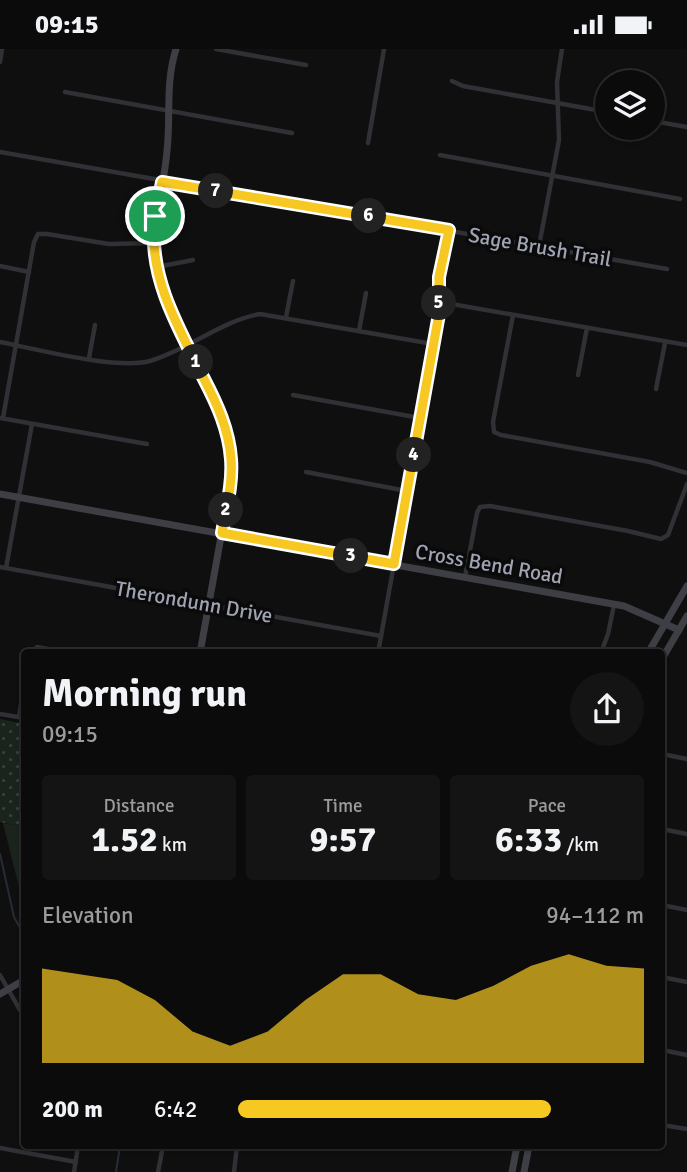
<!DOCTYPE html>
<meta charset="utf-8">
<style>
:root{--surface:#0b0b0c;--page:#141415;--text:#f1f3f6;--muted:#9a9b9d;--line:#2b2b2d;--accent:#f6c821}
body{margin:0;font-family:Signika,sans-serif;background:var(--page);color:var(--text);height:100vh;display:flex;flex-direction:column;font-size:26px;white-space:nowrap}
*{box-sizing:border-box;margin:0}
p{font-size:23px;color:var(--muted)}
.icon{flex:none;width:38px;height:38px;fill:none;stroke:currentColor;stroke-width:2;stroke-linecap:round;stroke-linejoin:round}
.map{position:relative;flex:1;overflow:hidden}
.details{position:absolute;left:21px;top:600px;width:644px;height:500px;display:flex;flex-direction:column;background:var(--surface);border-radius:7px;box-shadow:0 2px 5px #0004,0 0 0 2px var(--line)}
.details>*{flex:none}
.fabs{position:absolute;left:595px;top:21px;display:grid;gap:14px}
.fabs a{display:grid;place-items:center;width:70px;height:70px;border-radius:50%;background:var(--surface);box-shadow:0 2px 5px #0004,0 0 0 2px var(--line);font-size:35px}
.pin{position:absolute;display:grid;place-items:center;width:60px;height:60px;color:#fff;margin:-30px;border:4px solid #fff;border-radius:50%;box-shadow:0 2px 7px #0007}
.km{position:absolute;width:35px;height:35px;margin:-18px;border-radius:50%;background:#222;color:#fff;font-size:19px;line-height:35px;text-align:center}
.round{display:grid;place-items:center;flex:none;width:74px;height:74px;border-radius:37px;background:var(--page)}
.overview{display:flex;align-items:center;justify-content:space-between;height:119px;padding:0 21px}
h1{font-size:38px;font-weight:700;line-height:52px}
.stats{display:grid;grid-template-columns:repeat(3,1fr);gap:10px;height:119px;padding:7px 21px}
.stats div{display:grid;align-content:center;border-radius:7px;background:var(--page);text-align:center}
.stats b{font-size:35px;font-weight:700}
.stats small{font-size:19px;font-weight:400}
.stats p{font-size:19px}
.chart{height:196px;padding:14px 21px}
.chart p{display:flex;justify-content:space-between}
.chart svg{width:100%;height:126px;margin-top:7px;fill:var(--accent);opacity:.7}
ul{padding:0 21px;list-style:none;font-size:23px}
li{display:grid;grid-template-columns:112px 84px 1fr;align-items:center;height:52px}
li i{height:18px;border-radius:9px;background:var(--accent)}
.status{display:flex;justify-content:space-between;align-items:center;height:49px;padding:0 35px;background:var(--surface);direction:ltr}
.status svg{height:19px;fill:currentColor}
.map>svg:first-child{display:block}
</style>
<div class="status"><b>09:15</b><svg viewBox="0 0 49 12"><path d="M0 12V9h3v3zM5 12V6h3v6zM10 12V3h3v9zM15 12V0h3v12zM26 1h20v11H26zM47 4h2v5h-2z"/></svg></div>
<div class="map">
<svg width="687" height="1123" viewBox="0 0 687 1123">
<defs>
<pattern id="park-dots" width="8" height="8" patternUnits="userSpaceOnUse" patternTransform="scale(1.75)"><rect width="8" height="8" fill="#1b231d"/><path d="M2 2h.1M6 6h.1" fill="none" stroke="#39403b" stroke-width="1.8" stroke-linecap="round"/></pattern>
</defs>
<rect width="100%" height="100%" fill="#0f0f10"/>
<path fill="#1b231d" d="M 3,774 L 24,778 L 24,804 L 23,799 L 19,810 L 24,811 L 24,858 Z"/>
<path fill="url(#park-dots)" d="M 0,670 L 24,675 L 24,778 L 0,773 Z"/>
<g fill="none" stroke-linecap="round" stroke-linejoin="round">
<g stroke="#252c34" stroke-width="2">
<path d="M 0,805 L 14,868 L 24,886"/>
<path d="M 116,1123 L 120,1097"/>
</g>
<g stroke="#303035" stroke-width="4.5">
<path d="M 216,0 L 306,16"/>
<path d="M 0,13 L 2,0"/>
<path d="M 452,32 L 463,37 L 607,63"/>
<path d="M 65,43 L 292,84"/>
<path d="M 653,72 L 687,78"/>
<path d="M 368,94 L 384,0"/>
<path d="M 0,103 L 667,220"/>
<path d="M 440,106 L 680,150"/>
<path d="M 539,197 L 559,91 L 557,33 L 562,0"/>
<path d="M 0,217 L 29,223"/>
<path d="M 157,218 L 193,211"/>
<path d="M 440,253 L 687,296"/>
<path d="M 513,266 L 493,373 L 494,383 L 501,386 L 650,413 L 687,424"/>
<path d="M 286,268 L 293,232"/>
<path d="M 359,282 L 366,244"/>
<path d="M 0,293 C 36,300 117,321 150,312 C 188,301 221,272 260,265 L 433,295"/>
<path d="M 89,309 L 95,276"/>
<path d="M 578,326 L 587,279"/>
<path d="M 656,340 L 665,294"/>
<path d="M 293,346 L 420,369"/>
<path d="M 0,369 L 147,395"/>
<path d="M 3,369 L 34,193 L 38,185 L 47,185 L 109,195 L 154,194"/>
<path d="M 306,423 L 407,442"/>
<path d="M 0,518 L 381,587"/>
<path d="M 6,519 L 32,375"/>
<path d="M 465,528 L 477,464 L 480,458 L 490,457 L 628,482 L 661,490 L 668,486 L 687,435"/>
<path d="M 31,604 L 37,598 L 70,604"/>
<path d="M 378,604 L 439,265 L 439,228 L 449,181"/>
<path d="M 451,604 L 458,601 L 476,604"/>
<path d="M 601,604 L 608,585 L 614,556"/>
<path d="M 0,665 L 24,669"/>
<path d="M 19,668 L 24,636"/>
<path d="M 662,705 L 687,710"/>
<path d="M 662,780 L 687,785"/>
<path d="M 662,856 L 687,861"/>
<path d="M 0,926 L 24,968"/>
<path d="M 662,928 L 687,933"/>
<path d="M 662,1001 L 687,1006"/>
<path d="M 662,1076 L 687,1080"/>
<path d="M 0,1099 L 76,1113"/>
<path d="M 74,1123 L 78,1097"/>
<path d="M 158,1123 L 163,1097"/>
<path d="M 234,1123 L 237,1097"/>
</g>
<g stroke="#3e3f45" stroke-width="7">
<path d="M 176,0 C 165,35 171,67 167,102 C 162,158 143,188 165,247 L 220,363 L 225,377 L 232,412 L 228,449 L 200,604"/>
<path d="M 0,445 L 624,557 L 679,581"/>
<path d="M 648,604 L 687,537"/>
<path d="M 662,610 L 687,567"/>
<path d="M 0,945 L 24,931"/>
<path d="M 512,1123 L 517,1097"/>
<path d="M 524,1123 L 529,1097"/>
</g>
</g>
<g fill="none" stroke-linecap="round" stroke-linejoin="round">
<defs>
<path id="route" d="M 162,133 L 449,181 L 439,228 L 439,265 L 394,515 L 222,484 C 226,460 233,434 231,410 C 229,381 217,355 204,330 C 181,283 151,234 154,180 C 155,164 159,148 162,133 Z"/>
</defs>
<use href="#route" stroke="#fff" stroke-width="14"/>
<use href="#route" stroke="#f6c821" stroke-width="9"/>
</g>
<g text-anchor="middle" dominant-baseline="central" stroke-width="7" stroke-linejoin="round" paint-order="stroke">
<g font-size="21" fill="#9fa3b2" stroke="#0a0a0b">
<text transform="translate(540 198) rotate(10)">Sage Brush Trail</text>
<text transform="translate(489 515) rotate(10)">Cross Bend Road</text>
<text transform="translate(194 553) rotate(10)">Therondunn Drive</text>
</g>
</g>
</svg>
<div class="fabs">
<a><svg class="icon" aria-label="layers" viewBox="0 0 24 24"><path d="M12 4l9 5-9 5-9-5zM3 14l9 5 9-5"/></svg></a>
</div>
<div class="pin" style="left:155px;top:167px;background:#1e9e55"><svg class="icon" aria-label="arrive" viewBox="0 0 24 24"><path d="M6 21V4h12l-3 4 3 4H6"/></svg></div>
<b class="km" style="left:196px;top:313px">1</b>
<b class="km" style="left:226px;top:461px">2</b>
<b class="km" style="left:351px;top:507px">3</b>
<b class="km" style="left:414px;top:406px">4</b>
<b class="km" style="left:439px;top:254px">5</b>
<b class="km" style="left:369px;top:167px">6</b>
<b class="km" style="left:216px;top:142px">7</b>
<section class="details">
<div class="overview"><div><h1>Morning run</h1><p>09:15</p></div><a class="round"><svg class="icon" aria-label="share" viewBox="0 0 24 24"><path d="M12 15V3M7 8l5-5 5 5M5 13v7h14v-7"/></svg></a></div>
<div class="stats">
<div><p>Distance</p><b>1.52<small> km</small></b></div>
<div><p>Time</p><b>9:57</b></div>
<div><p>Pace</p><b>6:33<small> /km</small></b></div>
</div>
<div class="chart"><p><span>Elevation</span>94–112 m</p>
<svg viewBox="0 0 160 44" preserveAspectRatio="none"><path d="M0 44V11L10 13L20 15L30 22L40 33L50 38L60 33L70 22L80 13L90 13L100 20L110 22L120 17L130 10L140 6L150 10L160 11V44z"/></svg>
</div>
<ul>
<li><b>200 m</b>6:42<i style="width:77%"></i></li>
</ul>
</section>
</div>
